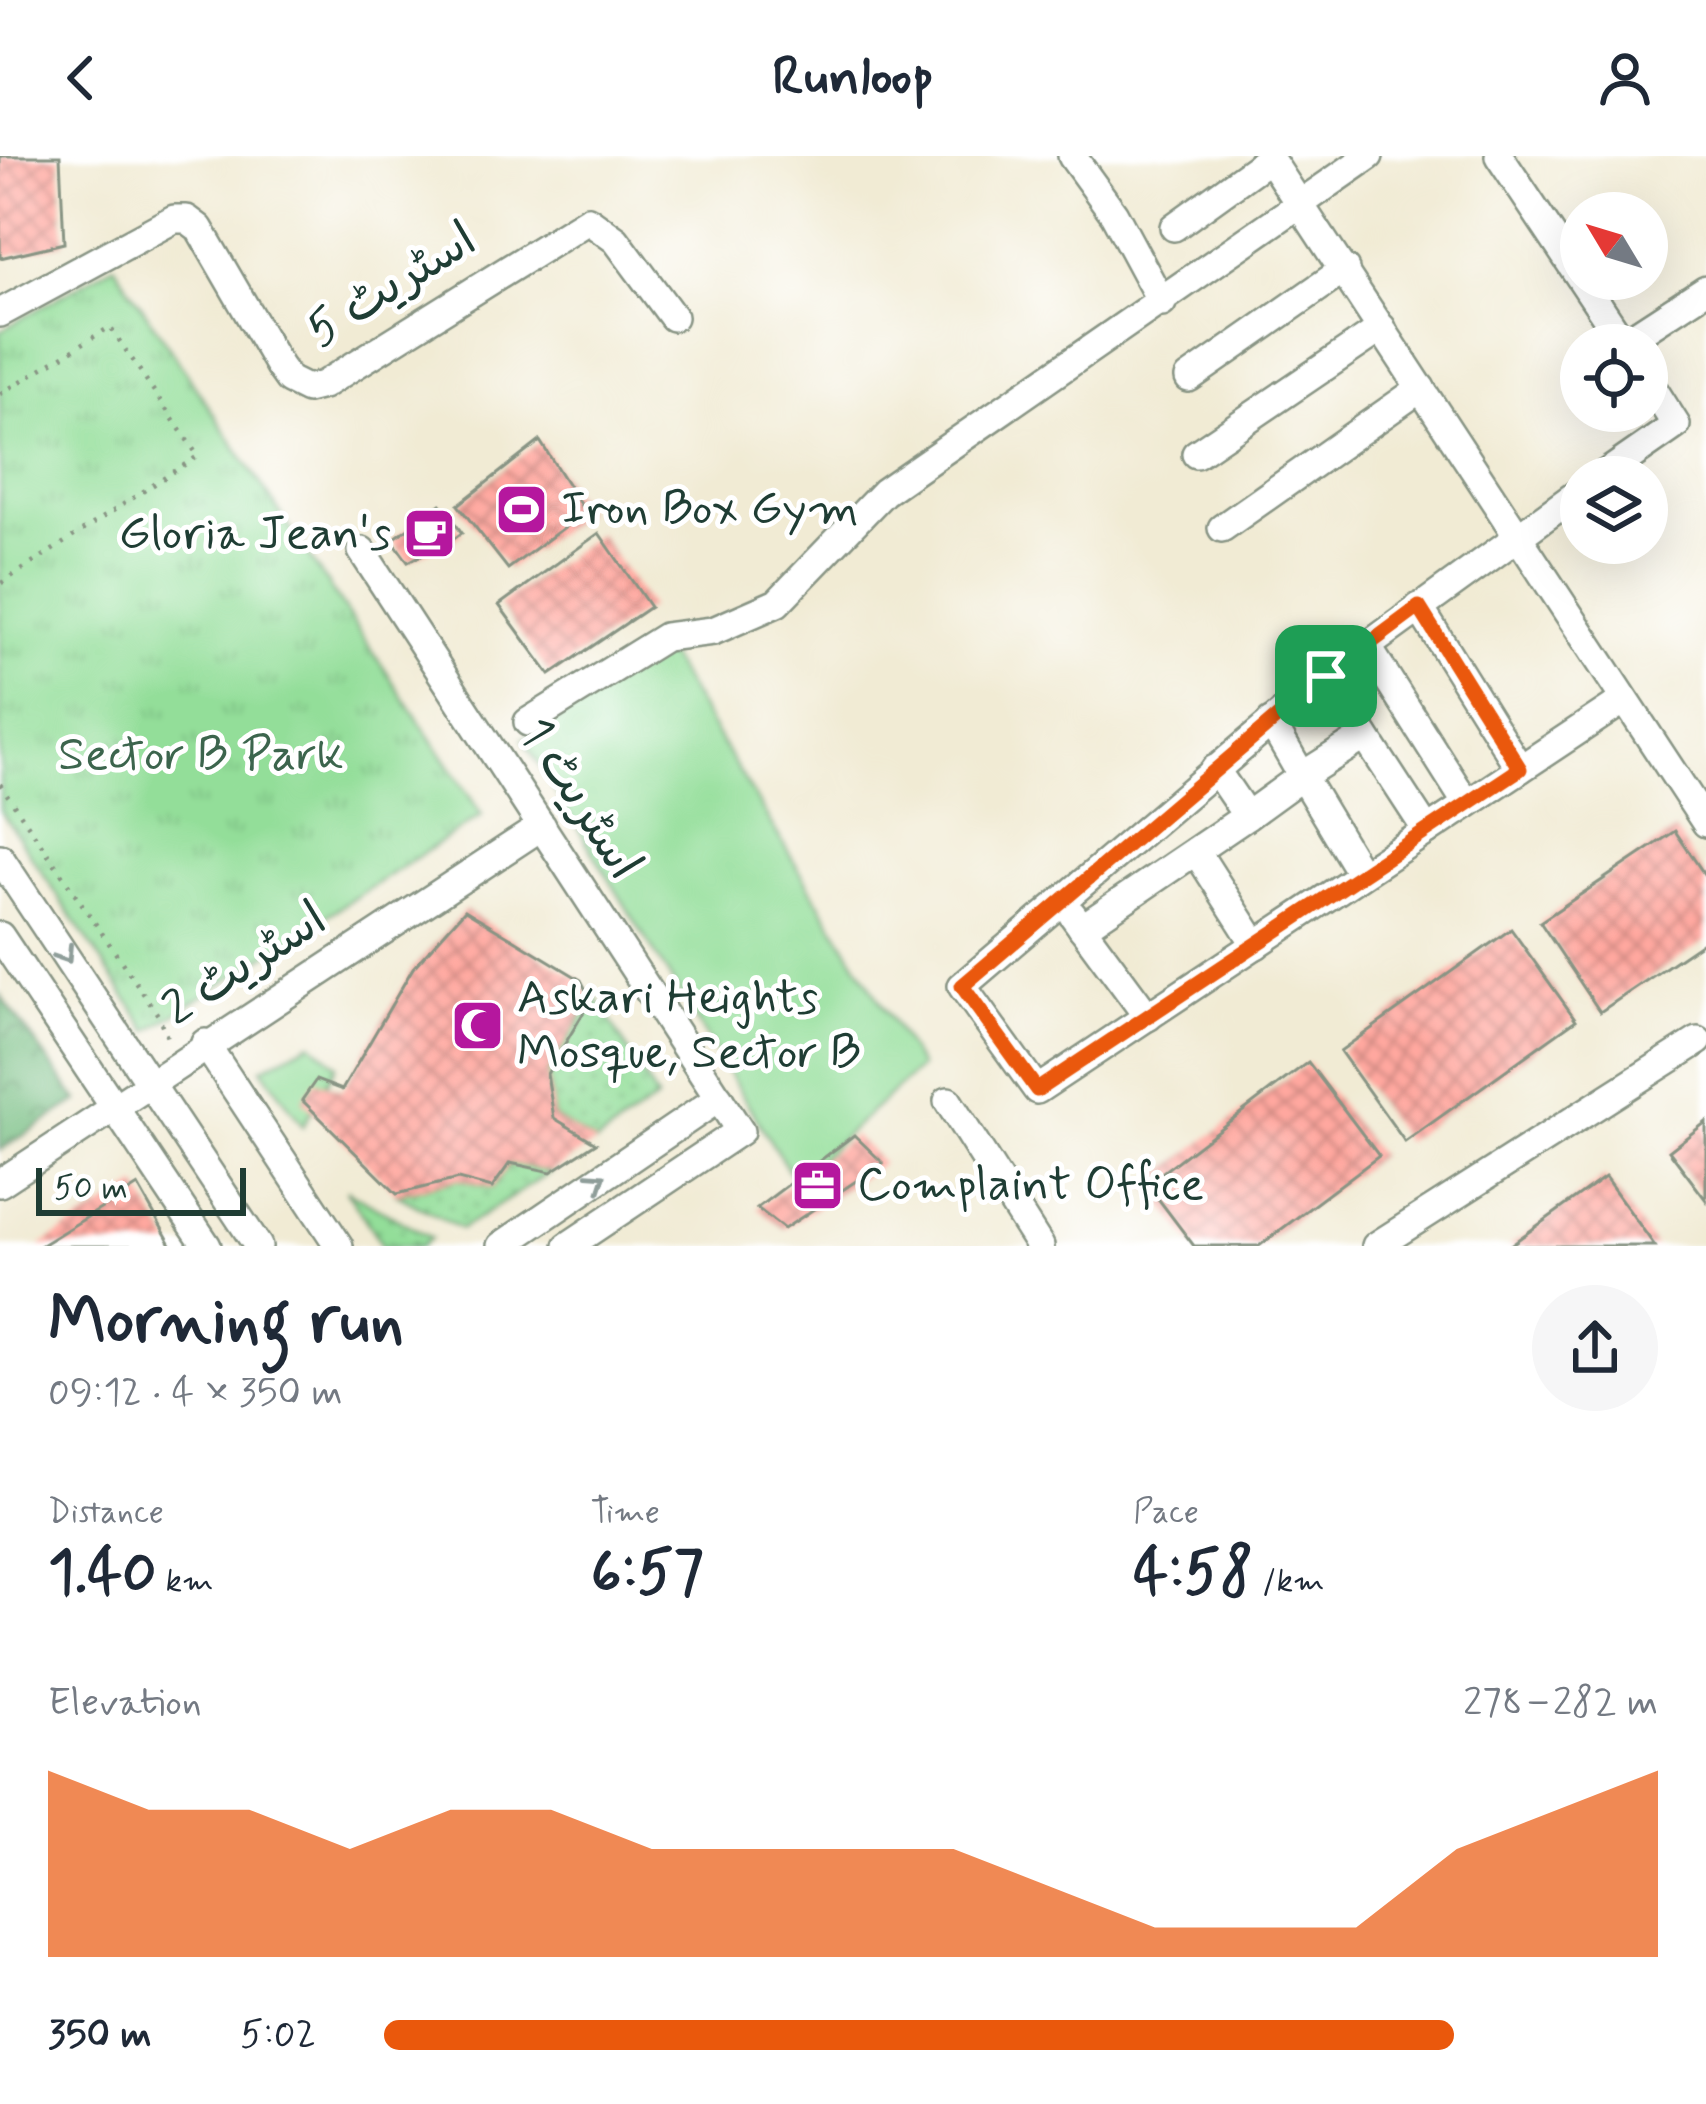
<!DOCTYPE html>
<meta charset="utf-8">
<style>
:root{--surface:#fff;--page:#f6f6f7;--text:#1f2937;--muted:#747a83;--accent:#ea580c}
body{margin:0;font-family:Mynerve,"Playpen Sans Arabic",sans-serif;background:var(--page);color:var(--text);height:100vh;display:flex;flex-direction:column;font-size:45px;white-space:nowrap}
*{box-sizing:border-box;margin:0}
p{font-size:39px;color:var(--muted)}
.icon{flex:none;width:66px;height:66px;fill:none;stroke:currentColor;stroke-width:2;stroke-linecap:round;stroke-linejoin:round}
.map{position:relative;height:1090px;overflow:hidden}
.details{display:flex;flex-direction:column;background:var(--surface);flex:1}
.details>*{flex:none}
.needle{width:78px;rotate:308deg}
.buttons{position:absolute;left:1560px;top:36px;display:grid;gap:24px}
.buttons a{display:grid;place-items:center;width:108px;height:108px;border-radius:50%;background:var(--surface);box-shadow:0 12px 48px #0002;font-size:60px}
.scale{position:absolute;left:36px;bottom:30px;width:210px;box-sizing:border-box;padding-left:12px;border:6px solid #1f3d34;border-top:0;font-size:33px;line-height:42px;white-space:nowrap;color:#1f3d34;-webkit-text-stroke:9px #fff;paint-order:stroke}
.pin{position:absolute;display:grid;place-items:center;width:102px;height:102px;color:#fff;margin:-51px;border-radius:24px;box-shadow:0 6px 18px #0006}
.round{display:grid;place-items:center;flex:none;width:126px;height:126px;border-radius:63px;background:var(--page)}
.summary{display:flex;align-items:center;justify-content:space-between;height:204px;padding:0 48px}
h1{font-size:66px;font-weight:800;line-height:90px}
.stats{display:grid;grid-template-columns:repeat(3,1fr);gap:18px;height:204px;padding:12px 48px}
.stats div{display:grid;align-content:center}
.stats b{font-size:60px;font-weight:800}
.stats small{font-size:33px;font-weight:400}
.stats p{font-size:33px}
.chart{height:336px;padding:24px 48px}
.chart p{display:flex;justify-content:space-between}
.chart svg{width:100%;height:216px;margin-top:12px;fill:var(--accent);opacity:.7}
ul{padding:0 48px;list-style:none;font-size:39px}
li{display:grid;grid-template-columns:192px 144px 1fr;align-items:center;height:90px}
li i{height:30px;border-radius:15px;background:var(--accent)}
header{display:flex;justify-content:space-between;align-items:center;height:156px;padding:0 48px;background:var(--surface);font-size:54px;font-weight:800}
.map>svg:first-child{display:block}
</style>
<header><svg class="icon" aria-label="back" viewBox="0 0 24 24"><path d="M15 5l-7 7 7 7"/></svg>Runloop<svg class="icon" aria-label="person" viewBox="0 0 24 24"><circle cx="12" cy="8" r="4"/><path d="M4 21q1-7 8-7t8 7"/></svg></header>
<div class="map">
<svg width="1706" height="1090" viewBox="0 0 1706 1090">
<defs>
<pattern id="forest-crowns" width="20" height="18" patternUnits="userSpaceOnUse" patternTransform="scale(3)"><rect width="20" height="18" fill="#76bd81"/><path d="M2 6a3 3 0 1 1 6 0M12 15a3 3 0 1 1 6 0" fill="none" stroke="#609b6a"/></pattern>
<pattern id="park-tufts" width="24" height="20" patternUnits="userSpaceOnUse" patternTransform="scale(3)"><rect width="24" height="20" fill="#93de99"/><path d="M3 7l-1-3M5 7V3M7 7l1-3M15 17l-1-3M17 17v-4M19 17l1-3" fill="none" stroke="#7ebf84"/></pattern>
<pattern id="garden-dots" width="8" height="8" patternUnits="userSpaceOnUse" patternTransform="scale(3)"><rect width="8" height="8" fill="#93de99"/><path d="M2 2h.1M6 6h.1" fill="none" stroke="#7ebf84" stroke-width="1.8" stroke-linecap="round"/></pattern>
<pattern id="building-cross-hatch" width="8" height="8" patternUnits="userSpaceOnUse" patternTransform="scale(3)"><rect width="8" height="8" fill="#ffa79f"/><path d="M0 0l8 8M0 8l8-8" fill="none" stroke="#ce8982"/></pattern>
</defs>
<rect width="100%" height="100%" fill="#fff"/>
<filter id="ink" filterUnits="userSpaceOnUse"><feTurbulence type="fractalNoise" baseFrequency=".00833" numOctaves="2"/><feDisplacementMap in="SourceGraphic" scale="24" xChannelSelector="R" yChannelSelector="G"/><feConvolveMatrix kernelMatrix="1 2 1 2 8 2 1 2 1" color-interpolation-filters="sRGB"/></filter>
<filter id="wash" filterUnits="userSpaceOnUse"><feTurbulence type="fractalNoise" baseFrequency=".004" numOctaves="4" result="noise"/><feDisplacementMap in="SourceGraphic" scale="48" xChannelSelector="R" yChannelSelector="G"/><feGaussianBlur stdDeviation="2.7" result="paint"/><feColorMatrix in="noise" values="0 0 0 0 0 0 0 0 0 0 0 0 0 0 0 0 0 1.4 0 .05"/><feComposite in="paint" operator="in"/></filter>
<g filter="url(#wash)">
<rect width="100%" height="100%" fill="#f1ebd4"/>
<g fill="#93de99" stroke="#598e66" stroke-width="3">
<path d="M 665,495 L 920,911 L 795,1025 L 523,583 Z"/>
<path d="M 311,886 L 337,909 L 303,970 L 262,912 Z"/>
</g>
<path fill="url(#forest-crowns)" stroke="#4a7d5a" stroke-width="3" d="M 0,839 L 78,945 L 0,994 Z"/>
<path fill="url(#park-tufts)" stroke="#598e66" stroke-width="3" d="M 114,109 L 482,659 L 149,875 L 0,654 L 0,175 Z"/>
<g fill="url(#garden-dots)" stroke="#598e66" stroke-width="3">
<path d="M 595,840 L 657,943 L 596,987 L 554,962 L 547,918 Z"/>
<path d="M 510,1007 L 551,1016 L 461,1073 L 397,1038 L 458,1023 L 492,1032 Z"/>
<path d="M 346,1034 L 431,1082 L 420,1090 L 383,1090 Z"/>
</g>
<g id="blocks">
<g fill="url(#building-cross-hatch)">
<path d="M 0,0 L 60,0 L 64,87 L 0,102 Z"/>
<path d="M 540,285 L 585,356 L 508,413 L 458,349 Z"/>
<path d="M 441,348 L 462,377 L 448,387 L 443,379 L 435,385 L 439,390 L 408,406 L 392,384 Z"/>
<path d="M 599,377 L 650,451 L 550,519 L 499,449 Z"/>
<path d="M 1675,675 L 1706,721 L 1706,784 L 1600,856 L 1540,766 Z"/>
<path d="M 465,754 L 581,824 L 591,844 L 547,918 L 554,962 L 596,987 L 551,1016 L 510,1007 L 492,1032 L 458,1023 L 397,1038 L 302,944 L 316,924 L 342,934 L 413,812 Z"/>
<path d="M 1511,773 L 1576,864 L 1405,986 L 1340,895 Z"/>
<path d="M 1308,906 L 1379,1000 L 1259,1090 L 1194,1090 L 1147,1028 Z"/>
<path d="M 1706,966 L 1706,1044 L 1669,995 Z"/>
<path d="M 854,979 L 883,1007 L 784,1073 L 757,1052 Z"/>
<path d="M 1605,1021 L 1655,1090 L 1509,1090 Z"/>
<path d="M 138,1030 L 172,1090 L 40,1090 Z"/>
</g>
</g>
</g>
<g filter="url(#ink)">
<use href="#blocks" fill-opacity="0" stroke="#889484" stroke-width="3"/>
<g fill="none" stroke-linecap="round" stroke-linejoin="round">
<defs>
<g id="minor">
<path d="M 1072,0 L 1114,58 L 1162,147"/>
<path d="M 1268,0 L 1706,667"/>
<path d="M 1499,0 L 1625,189"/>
<path d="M 1174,71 L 1270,2"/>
<path d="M 0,157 L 174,63 L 187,63 L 199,72 L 279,210 L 289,224 L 307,233 L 323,229 L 588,64 L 616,84 L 673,161"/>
<path d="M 1623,187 L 1706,133"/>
<path d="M 1189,222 L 1345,113"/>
<path d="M 1196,298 L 1382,172"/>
<path d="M 1601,321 L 1676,269 L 1647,223"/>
<path d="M 1581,335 L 1326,520 L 962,830 L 1037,934 L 1624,544"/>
<path d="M 1222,372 L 1421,232"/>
<path d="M 362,395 L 740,975 L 568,1090"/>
<path d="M 1419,451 L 1520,613"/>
<path d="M 1367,490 L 1467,648"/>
<path d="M 1326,520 L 1427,675"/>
<path d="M 528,566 L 665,481 L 713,475 L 777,447 L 884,336 L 1369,0"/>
<path d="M 1271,566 L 1302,620 L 1365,580"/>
<path d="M 1247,660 L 1302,620 L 1361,718"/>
<path d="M 1196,695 L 1256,789"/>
<path d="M 0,702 L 258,1090"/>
<path d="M 1072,758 L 1148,861"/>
<path d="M 1082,772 L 1247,660 L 1215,613"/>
<path d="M 0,780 L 207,1090"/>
<path d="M 205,887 L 339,1090"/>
<path d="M 948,945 L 1040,1090"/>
<path d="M 0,1027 L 542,670"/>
<path d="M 501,1090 L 719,942"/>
<path d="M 1376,1090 L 1698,885"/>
</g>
</defs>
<use href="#minor" stroke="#889484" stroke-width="32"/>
<g stroke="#889484" stroke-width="4.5" stroke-dasharray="3 9" stroke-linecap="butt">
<path d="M 0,238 L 110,171 L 198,300 L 0,428"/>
<path d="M 0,628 L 158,859 L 168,884"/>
</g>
<use href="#minor" stroke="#fff" stroke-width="27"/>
</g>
<defs><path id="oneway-chevron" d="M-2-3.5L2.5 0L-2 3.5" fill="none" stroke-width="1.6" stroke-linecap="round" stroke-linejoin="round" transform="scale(3)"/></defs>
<g stroke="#8f9e9a">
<use href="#oneway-chevron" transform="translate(65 799) rotate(57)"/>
<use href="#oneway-chevron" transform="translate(598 1024) rotate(-34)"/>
</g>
</g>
<g fill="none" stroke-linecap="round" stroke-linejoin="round" filter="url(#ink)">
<defs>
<path id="route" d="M 1419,451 L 1520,613 L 1037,934 L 962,830 L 1326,520 Z"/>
</defs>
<use href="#route" stroke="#fff" stroke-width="24"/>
<use href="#route" stroke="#ea580c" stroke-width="15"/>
</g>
<defs>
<symbol id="stadium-square" viewBox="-11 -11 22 22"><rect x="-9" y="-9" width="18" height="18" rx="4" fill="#b5179e" stroke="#fff"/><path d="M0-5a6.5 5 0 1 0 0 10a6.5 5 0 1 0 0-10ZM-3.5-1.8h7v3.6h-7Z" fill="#fff"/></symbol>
<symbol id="cafe-square" viewBox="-11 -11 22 22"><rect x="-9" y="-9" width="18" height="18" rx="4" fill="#b5179e" stroke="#fff"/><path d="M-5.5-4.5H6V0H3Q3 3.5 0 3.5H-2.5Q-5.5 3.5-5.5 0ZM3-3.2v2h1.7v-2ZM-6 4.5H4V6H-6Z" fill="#fff"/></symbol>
<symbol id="mosque-square" viewBox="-11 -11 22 22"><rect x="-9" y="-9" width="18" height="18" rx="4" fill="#b5179e" stroke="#fff"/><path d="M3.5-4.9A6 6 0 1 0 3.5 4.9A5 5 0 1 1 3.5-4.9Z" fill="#fff"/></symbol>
<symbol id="office-square" viewBox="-11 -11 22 22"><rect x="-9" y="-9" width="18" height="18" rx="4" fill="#b5179e" stroke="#fff"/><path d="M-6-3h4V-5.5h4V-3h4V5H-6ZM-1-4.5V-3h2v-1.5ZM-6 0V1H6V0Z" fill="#fff"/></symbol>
</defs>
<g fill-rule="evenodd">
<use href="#stadium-square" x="492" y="324" width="59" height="59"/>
<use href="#cafe-square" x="400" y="348" width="59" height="59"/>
<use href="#mosque-square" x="448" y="840" width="59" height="59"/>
<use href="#office-square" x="788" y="1000" width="59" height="59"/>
</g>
<g text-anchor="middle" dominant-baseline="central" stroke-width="10" stroke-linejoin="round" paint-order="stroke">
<g font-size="48" fill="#1f3d34" stroke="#fff">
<text transform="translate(392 130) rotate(-32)">اسٹریٹ 5</text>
<text transform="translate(579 643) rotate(57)">اسٹریٹ 1</text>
<text transform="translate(245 809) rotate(-33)">اسٹریٹ 2</text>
</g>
<g font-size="48" fill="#1f3d34" stroke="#fff" text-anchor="start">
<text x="561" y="353">Iron Box Gym</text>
<text x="391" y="378" text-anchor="end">Gloria Jean's</text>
<text x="517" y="842">Askari Heights<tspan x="517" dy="55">Mosque, Sector B</tspan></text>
<text x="857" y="1029">Complaint Office</text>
</g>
<g font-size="48" fill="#3c654d" stroke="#fff">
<text x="201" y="599">Sector B Park</text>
</g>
</g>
</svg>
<div class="buttons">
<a><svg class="needle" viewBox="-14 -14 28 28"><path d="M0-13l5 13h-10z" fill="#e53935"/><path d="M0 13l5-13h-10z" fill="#747a83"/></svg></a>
<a><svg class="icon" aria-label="locate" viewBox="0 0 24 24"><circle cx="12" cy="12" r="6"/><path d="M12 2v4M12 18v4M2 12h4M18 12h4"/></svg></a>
<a><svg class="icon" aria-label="layers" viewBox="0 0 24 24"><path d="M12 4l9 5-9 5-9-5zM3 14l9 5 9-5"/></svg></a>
</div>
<div class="scale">50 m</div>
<div class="pin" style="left:1326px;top:520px;background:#1e9e55"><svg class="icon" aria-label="arrive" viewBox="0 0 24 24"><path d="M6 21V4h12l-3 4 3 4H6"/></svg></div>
</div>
<section class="details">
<div class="summary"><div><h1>Morning run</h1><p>09:12 · 4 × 350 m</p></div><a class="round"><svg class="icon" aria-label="share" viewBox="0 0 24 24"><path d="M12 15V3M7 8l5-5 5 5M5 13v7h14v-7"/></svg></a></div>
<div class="stats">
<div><p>Distance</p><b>1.40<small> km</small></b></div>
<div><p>Time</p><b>6:57</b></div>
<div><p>Pace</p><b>4:58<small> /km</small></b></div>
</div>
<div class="chart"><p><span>Elevation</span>278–282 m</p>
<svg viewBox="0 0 160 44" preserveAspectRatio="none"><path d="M0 44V6L10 14L20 14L30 22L40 14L50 14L60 22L70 22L80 22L90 22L100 30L110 38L120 38L130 38L140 22L150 14L160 6V44z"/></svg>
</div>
<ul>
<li><b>350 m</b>5:02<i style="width:84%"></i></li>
</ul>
</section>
